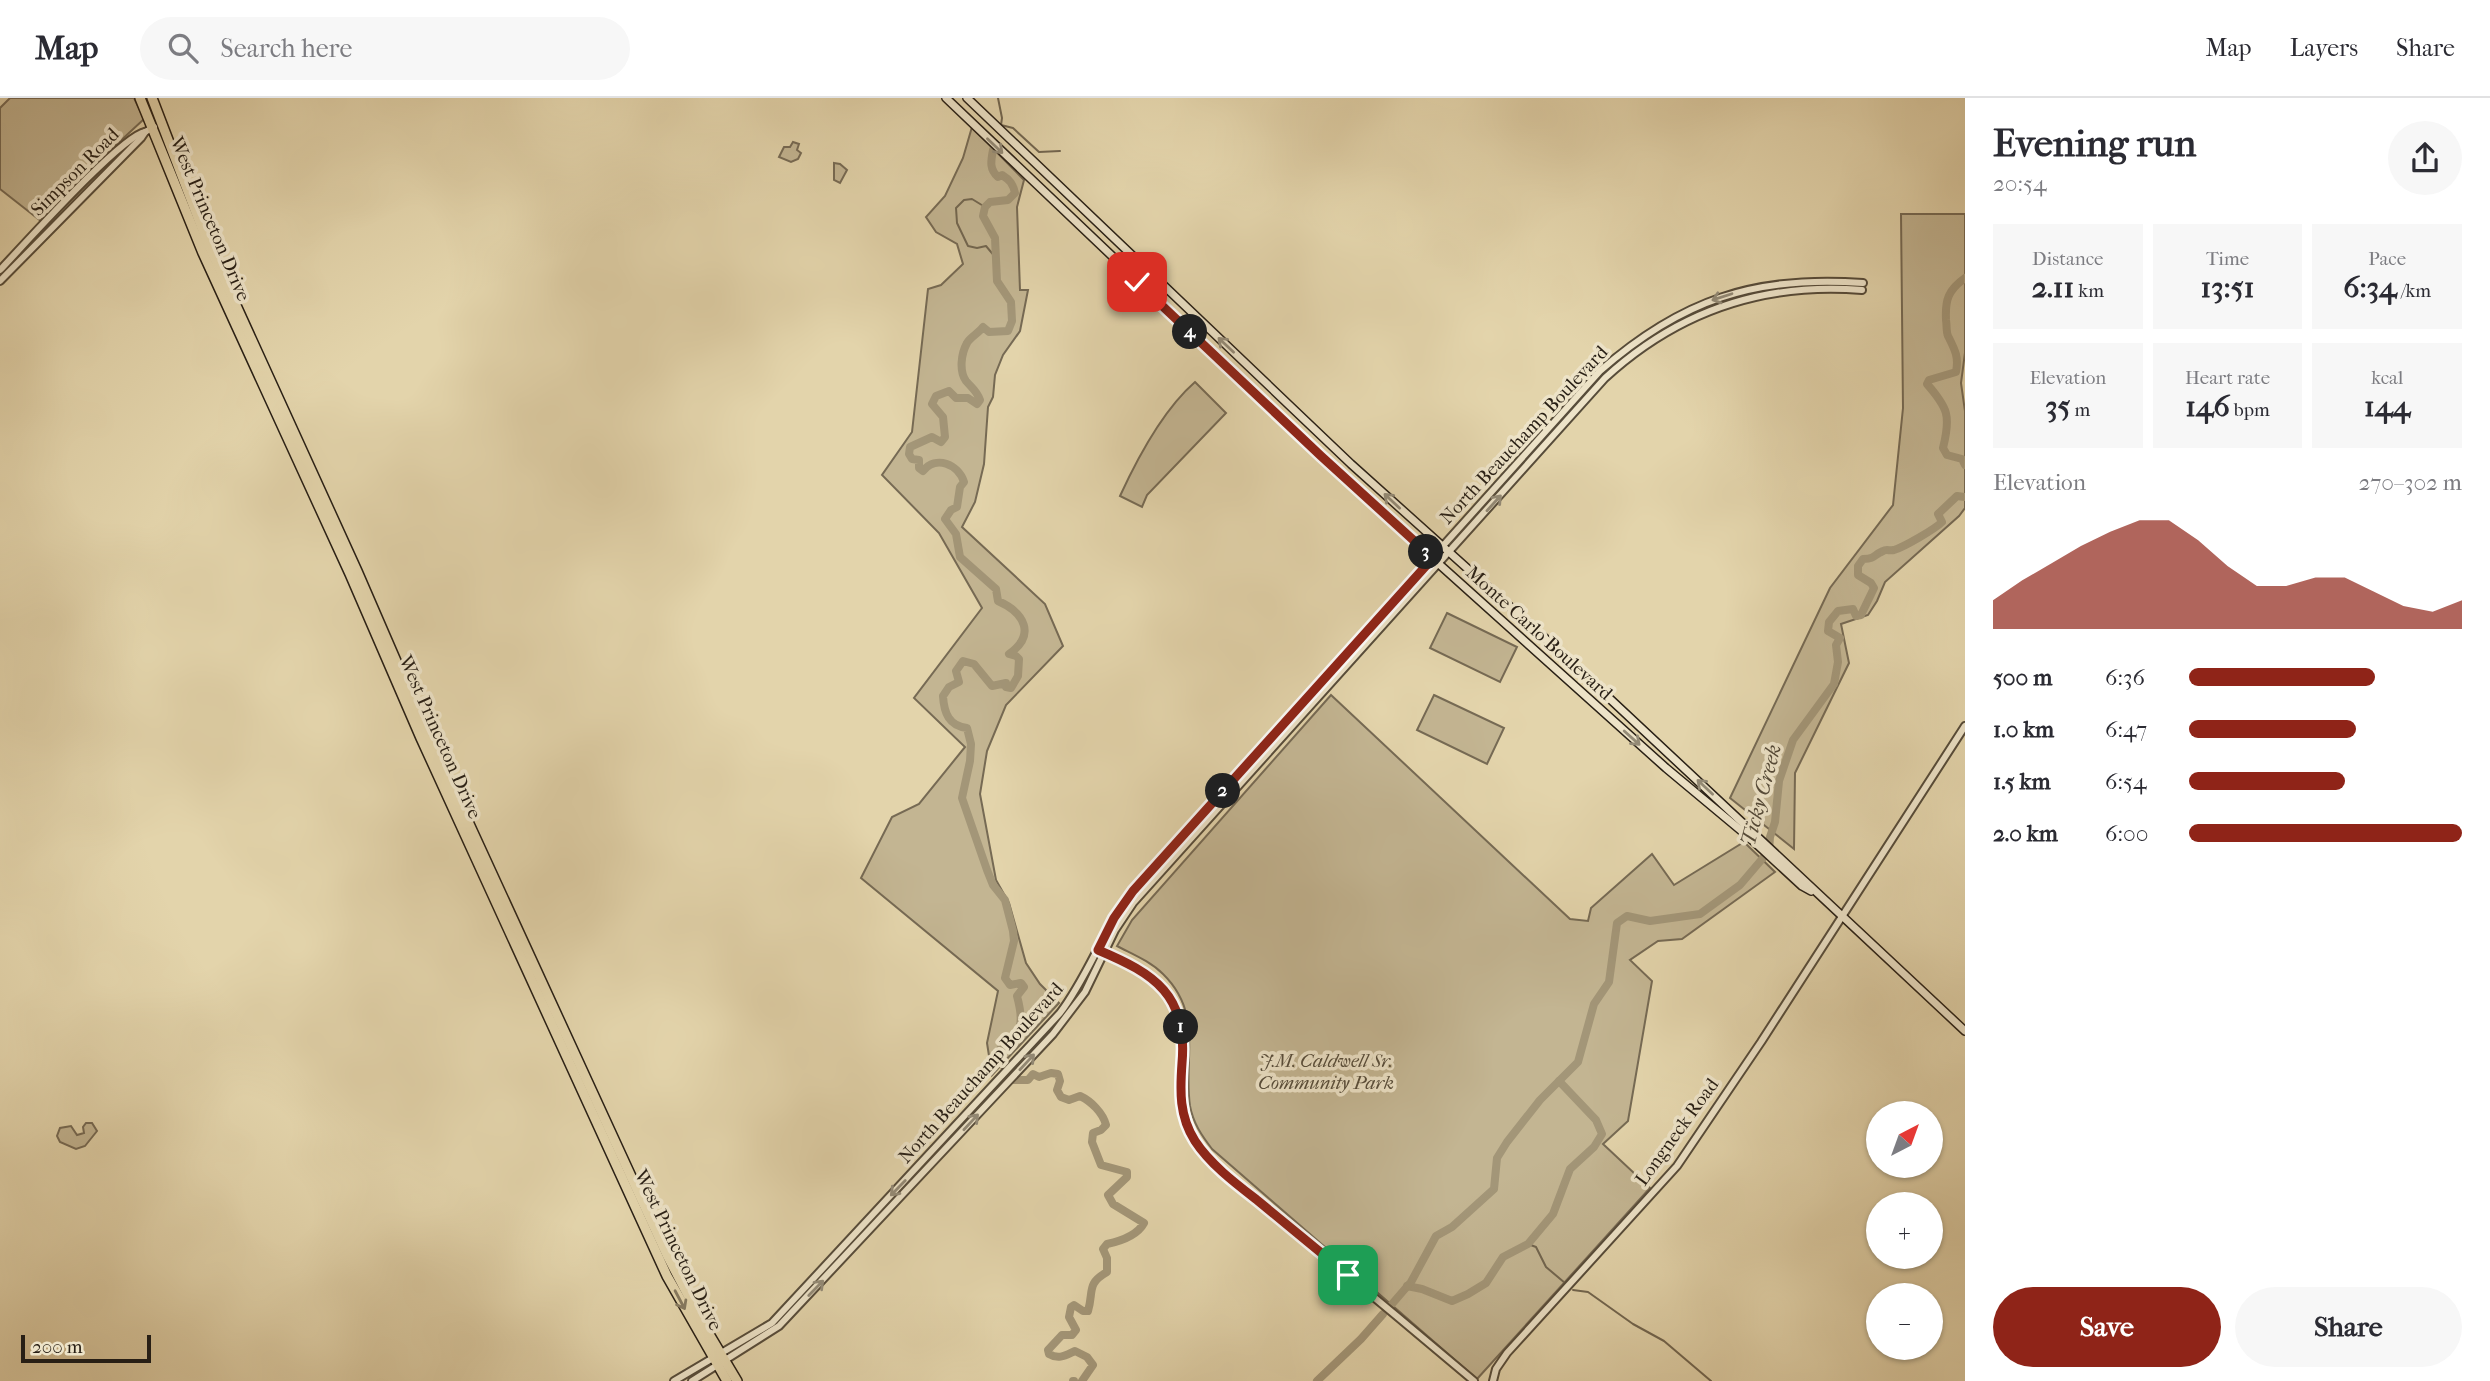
<!DOCTYPE html>
<meta charset="utf-8">
<style>
:root{--surface:#fff;--page:#f7f7f7;--text:#2b2b33;--muted:#7c7c81;--line:#e1e1e2;--accent:#8f2418}
body{margin:0;font-family:"IM FELL French Canon",serif;background:var(--page);color:var(--text);height:100vh;display:flex;flex-direction:column;font-size:26px;white-space:nowrap}
*{box-sizing:border-box;margin:0}
p{font-size:23px;color:var(--muted)}
.icon{flex:none;width:38px;height:38px;fill:none;stroke:currentColor;stroke-width:2;stroke-linecap:round;stroke-linejoin:round}
.map{position:relative;flex:1;overflow:hidden}
.sheet{display:flex;flex-direction:column;background:var(--surface);width:525px}
.sheet>*{flex:none}
.needle{width:46px;rotate:41deg}
.tools{position:absolute;left:1866px;top:1003px;display:grid;gap:14px}
.tools a{display:grid;place-items:center;width:77px;height:77px;border-radius:50%;background:var(--surface);box-shadow:0 2px 5px #0004;font-size:35px}
.scale{position:absolute;left:21px;bottom:18px;width:130px;box-sizing:border-box;padding-left:7px;border:4px solid #281f15;border-top:0;font-size:19px;line-height:24px;white-space:nowrap;color:#281f15;-webkit-text-stroke:5px #ede3c8;paint-order:stroke}
.pin{position:absolute;display:grid;place-items:center;width:60px;height:60px;color:#fff;margin:-30px;border-radius:14px;box-shadow:0 4px 10px #0006}
.km{position:absolute;width:35px;height:35px;margin:-18px;border-radius:50%;background:#222;color:#fff;font-size:19px;line-height:35px;text-align:center}
.round{display:grid;place-items:center;flex:none;width:74px;height:74px;border-radius:37px;background:var(--page)}
.headline{display:flex;align-items:center;justify-content:space-between;height:119px;padding:0 28px}
h1{font-size:38px;font-weight:800;line-height:52px}
.metrics{display:grid;grid-template-columns:repeat(3,1fr);gap:10px;height:119px;padding:7px 28px}
.metrics div{display:grid;align-content:center;border-radius:0px;background:var(--page);text-align:center}
.metrics b{font-size:30px;font-weight:800}
.metrics small{font-size:19px;font-weight:400}
.metrics p{font-size:19px}
.chart{height:196px;padding:14px 28px}
.chart p{display:flex;justify-content:space-between}
.chart svg{width:100%;height:126px;margin-top:7px;fill:var(--accent);opacity:.7}
.button{display:flex;gap:14px;margin-top:auto;padding:14px 28px}
.button a{flex:1;height:80px;border-radius:42px;background:var(--accent);color:#fff;font-size:28px;font-weight:800;line-height:80px;text-align:center}
.button a+a{background:var(--page);color:var(--text)}
ul{padding:0 28px;list-style:none;font-size:23px}
li{display:grid;grid-template-columns:112px 84px 1fr;align-items:center;height:52px}
li i{height:18px;border-radius:9px;background:var(--accent)}
header{display:flex;align-items:center;gap:42px;box-sizing:border-box;height:98px;padding:0 35px;background:var(--surface);border-bottom:2px solid var(--line)}
header strong{font-size:33px}
nav{display:flex;gap:38px;margin-inline-start:auto;font-size:24px}
.search{width:490px;height:63px;background:var(--page);display:flex;align-items:center;gap:18px;box-sizing:border-box;padding:0 24px;border-radius:38px;color:var(--muted);font-size:26px}
main{display:flex;flex:1;min-height:0}
.map>svg:first-child{display:block}
</style>
<header>
<strong>Map</strong>
<div class="search"><svg class="icon" aria-label="search" viewBox="0 0 24 24"><circle cx="10" cy="10" r="6"/><path d="M15 15l6 6"/></svg>Search here</div>
<nav><a>Map</a><a>Layers</a><a>Share</a></nav>
</header>
<main>
<div class="map">
<svg width="1965" height="1283" viewBox="0 0 1965 1283">
<rect width="100%" height="100%" fill="#e3d4ab"/>
<filter id="stains"><feTurbulence type="fractalNoise" baseFrequency=".00286" numOctaves="4"/><feColorMatrix values="0 0 0 0 .2 0 0 0 0 .09 0 0 0 0 .02 0 0 0 .5 -.17"/></filter>
<radialGradient id="worn" r=".72"><stop offset=".6" stop-color="#630" stop-opacity="0"/><stop offset="1" stop-color="#630" stop-opacity=".3"/></radialGradient>
<g fill="#c3b592" stroke="#766a54" stroke-width="2">
<path d="M 10,0 L 134,0 L 144,21 L 101,61 L 42,124 L 0,91 L 0,10 Z"/>
<path d="M 972,29 L 1024,82 L 1017,109 L 1020,192 L 1028,192 L 1020,233 L 1003,257 L 995,277 L 993,299 L 988,309 L 984,366 L 975,404 L 962,429 L 1045,506 L 1063,548 L 1006,607 L 987,653 L 980,696 L 996,782 L 1009,805 L 1026,865 L 1040,886 L 1059,905 L 992,977 L 987,945 L 998,893 L 861,780 L 892,719 L 919,706 L 965,649 L 914,600 L 982,510 L 939,435 L 882,377 L 912,334 L 928,191 L 941,187 L 963,166 L 957,146 L 936,134 L 926,119 L 945,98 L 963,60 Z"/>
<path d="M 793,44 L 799,46 L 797,52 L 801,55 L 798,61 L 791,64 L 779,59 L 784,49 L 790,49 Z"/>
<path d="M 834,65 L 840,66 L 847,72 L 840,85 L 834,82 Z"/>
<path d="M 1901,116 L 1965,116 L 1965,255 L 1961,285 L 1965,313 L 1965,410 L 1959,418 L 1885,484 L 1877,503 L 1868,517 L 1841,526 L 1849,565 L 1795,675 L 1794,751 L 1730,700 L 1830,490 L 1893,407 L 1903,310 Z"/>
<path d="M 1195,284 L 1226,315 L 1147,397 L 1142,409 L 1120,398 C 1137,361 1164,311 1195,284 Z"/>
<path d="M 1447,515 L 1517,549 L 1500,584 L 1430,550 Z"/>
<path d="M 1331,597 L 1570,821 L 1588,823 L 1591,810 L 1652,756 L 1674,787 L 1744,744 L 1775,774 L 1682,841 L 1658,843 L 1630,862 L 1652,883 L 1628,1023 L 1603,1046 L 1650,1090 L 1477,1281 L 1212,1051 C 1202,1038 1193,1025 1190,1008 C 1183,961 1204,916 1163,876 C 1150,863 1132,856 1117,848 L 1132,822 Z"/>
<path d="M 1434,597 L 1504,630 L 1487,666 L 1417,632 Z"/>
<path d="M 86,1025 L 92,1025 L 97,1033 L 85,1048 L 76,1051 L 60,1044 L 57,1038 L 60,1030 L 71,1028 L 77,1037 L 84,1035 L 83,1029 Z"/>
</g>
<g fill="none" stroke-linecap="round" stroke-linejoin="round">
<g stroke="#726650" stroke-width="2">
<path d="M 998,0 L 1002,20 L 1001,27 L 1013,30 L 1039,54 L 1060,53"/>
<path d="M 985,109 L 972,101 L 964,102 L 956,110 L 957,125 L 968,148 L 977,150 L 986,148 L 996,160"/>
<path d="M 1528,1146 L 1536,1149 L 1546,1169 L 1565,1185"/>
<path d="M 1573,1192 L 1588,1194 L 1633,1226 L 1664,1243 L 1711,1283"/>
</g>
<g stroke="#a39678" stroke-width="8">
<path d="M 993,52 C 991,63 989,71 998,79 L 1002,77 C 1010,82 1013,86 1015,95 L 1008,102 L 990,104 L 985,109 L 983,118 L 995,140 L 997,183 L 1011,204 L 1012,223 L 1008,233 L 989,234 L 983,229 C 979,235 970,239 967,245 C 961,256 959,273 966,283 C 972,290 977,293 980,302 L 977,306 L 968,300 L 956,300 L 949,293 L 936,298 L 932,306 L 943,319 L 945,339 L 941,344 L 932,339 L 910,349 L 909,356 L 912,361 L 919,362 L 919,370 L 923,373 C 936,357 958,366 964,384 L 960,389 L 957,409 L 951,412 L 945,421 L 956,436 L 960,459 L 996,491 L 998,503 C 1025,515 1036,537 1009,556 L 1016,558 L 1019,561 L 1018,578 L 1011,590 L 1006,589 L 1006,585 L 992,588 L 974,566 L 963,563 L 956,573 L 959,584 L 949,589 L 943,598 C 944,615 949,628 967,630 L 971,646 L 970,663 L 962,700 L 987,772 L 993,787 L 1005,802 L 1013,833 L 1014,843 L 1005,880 L 1010,887 L 1021,885 L 1024,889 L 1017,898 C 1024,924 1023,935 1000,951 L 1000,962 L 1012,982 L 1028,982 L 1033,976 L 1039,979 L 1051,975 L 1058,976 L 1060,983 L 1057,992 L 1061,999 L 1069,1002 L 1080,998 C 1091,1003 1103,1015 1106,1027 L 1101,1032 L 1093,1035 L 1092,1044 L 1101,1067 L 1127,1074 L 1127,1079 L 1108,1097 L 1113,1106 L 1144,1125 C 1137,1138 1121,1143 1107,1146 L 1103,1151 L 1107,1160 L 1107,1174 C 1086,1186 1094,1193 1088,1213 L 1083,1213 L 1074,1207 L 1071,1209 L 1069,1219 L 1076,1232 L 1072,1237 L 1062,1237 L 1048,1252 L 1049,1256 C 1059,1262 1066,1257 1075,1253 L 1087,1259 L 1093,1267 L 1082,1283"/>
<path d="M 1965,180 C 1948,192 1945,202 1946,222 C 1947,227 1946,234 1948,238 C 1955,252 1959,259 1956,274 L 1929,282 L 1927,286 C 1948,310 1951,318 1943,350 L 1947,357 L 1962,361 L 1965,367"/>
<path d="M 1407,1188 L 1422,1191 L 1452,1203 L 1468,1196 L 1486,1185 L 1503,1159 L 1528,1146 L 1553,1116 L 1570,1071 L 1594,1049 L 1602,1036 L 1596,1022 L 1559,983"/>
<path d="M 1392,1206 L 1411,1184 L 1436,1138 L 1452,1129 L 1494,1091 L 1497,1060 L 1507,1044 L 1540,1002 L 1578,964 L 1594,906 L 1609,884 L 1617,825 L 1627,818 L 1650,823 L 1700,816 L 1740,787 L 1769,753 L 1770,739 L 1775,724 L 1779,683 L 1793,642 L 1834,586 L 1838,564 L 1836,547 L 1840,540 L 1828,533 L 1829,524 L 1838,513 L 1853,511 L 1856,518 L 1861,517 L 1874,490 L 1871,485 L 1858,477 L 1858,468 L 1863,461 C 1877,460 1872,458 1883,453 C 1886,451 1890,453 1894,452 C 1904,449 1935,431 1942,424 L 1938,416 L 1957,398 L 1965,399"/>
<path d="M 1073,1283 L 1074,1283"/>
<path d="M 1317,1283 L 1361,1241 L 1383,1216"/>
</g>
<defs>
<g id="tertiary">
<path d="M 0,172 C 23,148 121,38 145,34"/>
<path d="M 0,183 L 141,40 L 145,34 L 154,29"/>
<path d="M 1103,854 C 1148,873 1187,896 1183,953 C 1181,984 1176,1012 1193,1041 C 1211,1071 1259,1104 1287,1127 C 1349,1178 1412,1231 1474,1283"/>
<path d="M 674,1283 L 772,1225 L 1060,915 C 1089,877 1103,831 1133,793 L 1600,273 C 1681,202 1755,177 1863,185"/>
<path d="M 692,1283 L 779,1228 L 1053,936 L 1085,894 L 1115,832 L 1133,805 L 1605,280 C 1678,213 1763,184 1862,192"/>
<path d="M 1493,1283 L 1496,1271 L 1507,1255 L 1677,1068 L 1761,944 L 1965,628"/>
</g>
<g id="secondary">
<path d="M 946,0 L 1381,414 L 1666,670 L 1750,740 L 1802,788 L 1811,793"/>
<path d="M 967,0 L 1351,366 L 1547,542 L 1965,933"/>
</g>
<g id="trunk">
<path d="M 140,0 L 203,155 L 350,476 L 421,640 L 667,1178 L 727,1283"/>
<path d="M 152,0 L 208,146 L 357,473 L 425,630 L 668,1159 L 703,1226 L 737,1283"/>
</g>
</defs>
<use href="#tertiary" stroke="#574c3a" stroke-width="10"/>
<use href="#secondary" stroke="#281f15" stroke-width="10"/>
<use href="#trunk" stroke="#281f15" stroke-width="12"/>
<use href="#tertiary" stroke="#ede3c8" stroke-width="6"/>
<use href="#secondary" stroke="#ede3c8" stroke-width="7"/>
<use href="#trunk" stroke="#e3d4ab" stroke-width="9"/>
</g>
<defs><path id="oneway-shaft" d="M-6 0H5M1.5-3L5.5 0L1.5 3" fill="none" stroke-width="1.6" stroke-linecap="round" stroke-linejoin="round" transform="scale(1.75)"/></defs>
<g stroke="#948b77">
<use href="#oneway-shaft" transform="translate(995 48) rotate(44)"/>
<use href="#oneway-shaft" transform="translate(1722 199) rotate(162)"/>
<use href="#oneway-shaft" transform="translate(1226 247) rotate(-137)"/>
<use href="#oneway-shaft" transform="translate(1392 403) rotate(-137)"/>
<use href="#oneway-shaft" transform="translate(1494 405) rotate(-48)"/>
<use href="#oneway-shaft" transform="translate(1632 640) rotate(42)"/>
<use href="#oneway-shaft" transform="translate(1705 689) rotate(-137)"/>
<use href="#oneway-shaft" transform="translate(1027 964) rotate(-47)"/>
<use href="#oneway-shaft" transform="translate(971 1024) rotate(-47)"/>
<use href="#oneway-shaft" transform="translate(898 1090) rotate(134)"/>
<use href="#oneway-shaft" transform="translate(816 1190) rotate(-46)"/>
</g>
<use stroke="#867a60" href="#oneway-shaft" transform="translate(680 1202) rotate(62)"/>
<g fill="none" stroke-linecap="round" stroke-linejoin="round">
<defs>
<path id="route" d="M 1137,184 L 1321,358 L 1433,460 L 1133,793 L 1114,820 L 1098,852 C 1155,876 1188,897 1182,965 C 1180,993 1179,1018 1195,1043 C 1210,1066 1235,1085 1257,1102 C 1287,1127 1318,1152 1348,1177"/>
</defs>
<use href="#route" stroke="#fff" stroke-width="14"/>
<use href="#route" stroke="#8f2418" stroke-width="9"/>
</g>
<g text-anchor="middle" dominant-baseline="central" stroke-width="7" stroke-linejoin="round" paint-order="stroke">
<g font-size="19" fill="#281f15" stroke="#ede3c8">
<text transform="translate(75 74) rotate(-45)">Simpson Road</text>
<text transform="translate(210 121) rotate(67)">West Princeton Drive</text>
<text transform="translate(1524 337) rotate(-47)">North Beauchamp Boulevard</text>
<text transform="translate(1539 535) rotate(42)">Monte Carlo Boulevard</text>
<text transform="translate(440 639) rotate(66)">West Princeton Drive</text>
<text transform="translate(981 975) rotate(-48)">North Beauchamp Boulevard</text>
<text transform="translate(1677 1034) rotate(-54)">Longneck Road</text>
<text transform="translate(678 1152) rotate(64)">West Princeton Drive</text>
</g>
<g font-size="19" font-style="italic" fill="#564c3a" stroke="#ede3c8">
<text x="1326" y="963">J.M. Caldwell Sr.<tspan x="1326" dy="22">Community Park</tspan></text>
</g>
<g font-size="21" font-style="italic" fill="#534938" stroke="#ede3c8">
<text transform="translate(1761 697) rotate(-75)">Ticky Creek</text>
</g>
</g>
<rect width="100%" height="100%" filter="url(#stains)"/>
<rect width="100%" height="100%" fill="url(#worn)"/>
</svg>
<div class="tools">
<a><svg class="needle" viewBox="-14 -14 28 28"><path d="M0-13l5 13h-10z" fill="#e53935"/><path d="M0 13l5-13h-10z" fill="#7c7c81"/></svg></a>
<a>+</a>
<a>−</a>
</div>
<div class="scale">200 m</div>
<div class="pin" style="left:1348px;top:1177px;background:#1e9e55"><svg class="icon" aria-label="arrive" viewBox="0 0 24 24"><path d="M6 21V4h12l-3 4 3 4H6"/></svg></div>
<div class="pin" style="left:1137px;top:184px;background:#d93025"><svg class="icon" aria-label="check" viewBox="0 0 24 24"><path d="M5 12l5 5 9-10"/></svg></div>
<b class="km" style="left:1181px;top:929px">1</b>
<b class="km" style="left:1223px;top:693px">2</b>
<b class="km" style="left:1426px;top:454px">3</b>
<b class="km" style="left:1190px;top:234px">4</b>
</div>
<section class="sheet">
<div class="headline"><div><h1>Evening run</h1><p>20:54</p></div><a class="round"><svg class="icon" aria-label="share" viewBox="0 0 24 24"><path d="M12 15V3M7 8l5-5 5 5M5 13v7h14v-7"/></svg></a></div>
<div class="metrics">
<div><p>Distance</p><b>2.11<small> km</small></b></div>
<div><p>Time</p><b>13:51</b></div>
<div><p>Pace</p><b>6:34<small> /km</small></b></div>
</div>
<div class="metrics">
<div><p>Elevation</p><b>35<small> m</small></b></div>
<div><p>Heart rate</p><b>146<small> bpm</small></b></div>
<div><p>kcal</p><b>144</b></div>
</div>
<div class="chart"><p><span>Elevation</span>270–302 m</p>
<svg viewBox="0 0 160 44" preserveAspectRatio="none"><path d="M0 44V34L10 27L20 21L30 15L40 10L50 6L60 6L70 13L80 22L90 29L100 29L110 26L120 26L130 31L140 36L150 38L160 34V44z"/></svg>
</div>
<ul>
<li><b>500 m</b>6:36<i style="width:68%"></i></li>
<li><b>1.0 km</b>6:47<i style="width:61%"></i></li>
<li><b>1.5 km</b>6:54<i style="width:57%"></i></li>
<li><b>2.0 km</b>6:00<i style="width:100%"></i></li>
</ul>
<div class="button"><a>Save</a><a>Share</a></div>
</section>
</main>
